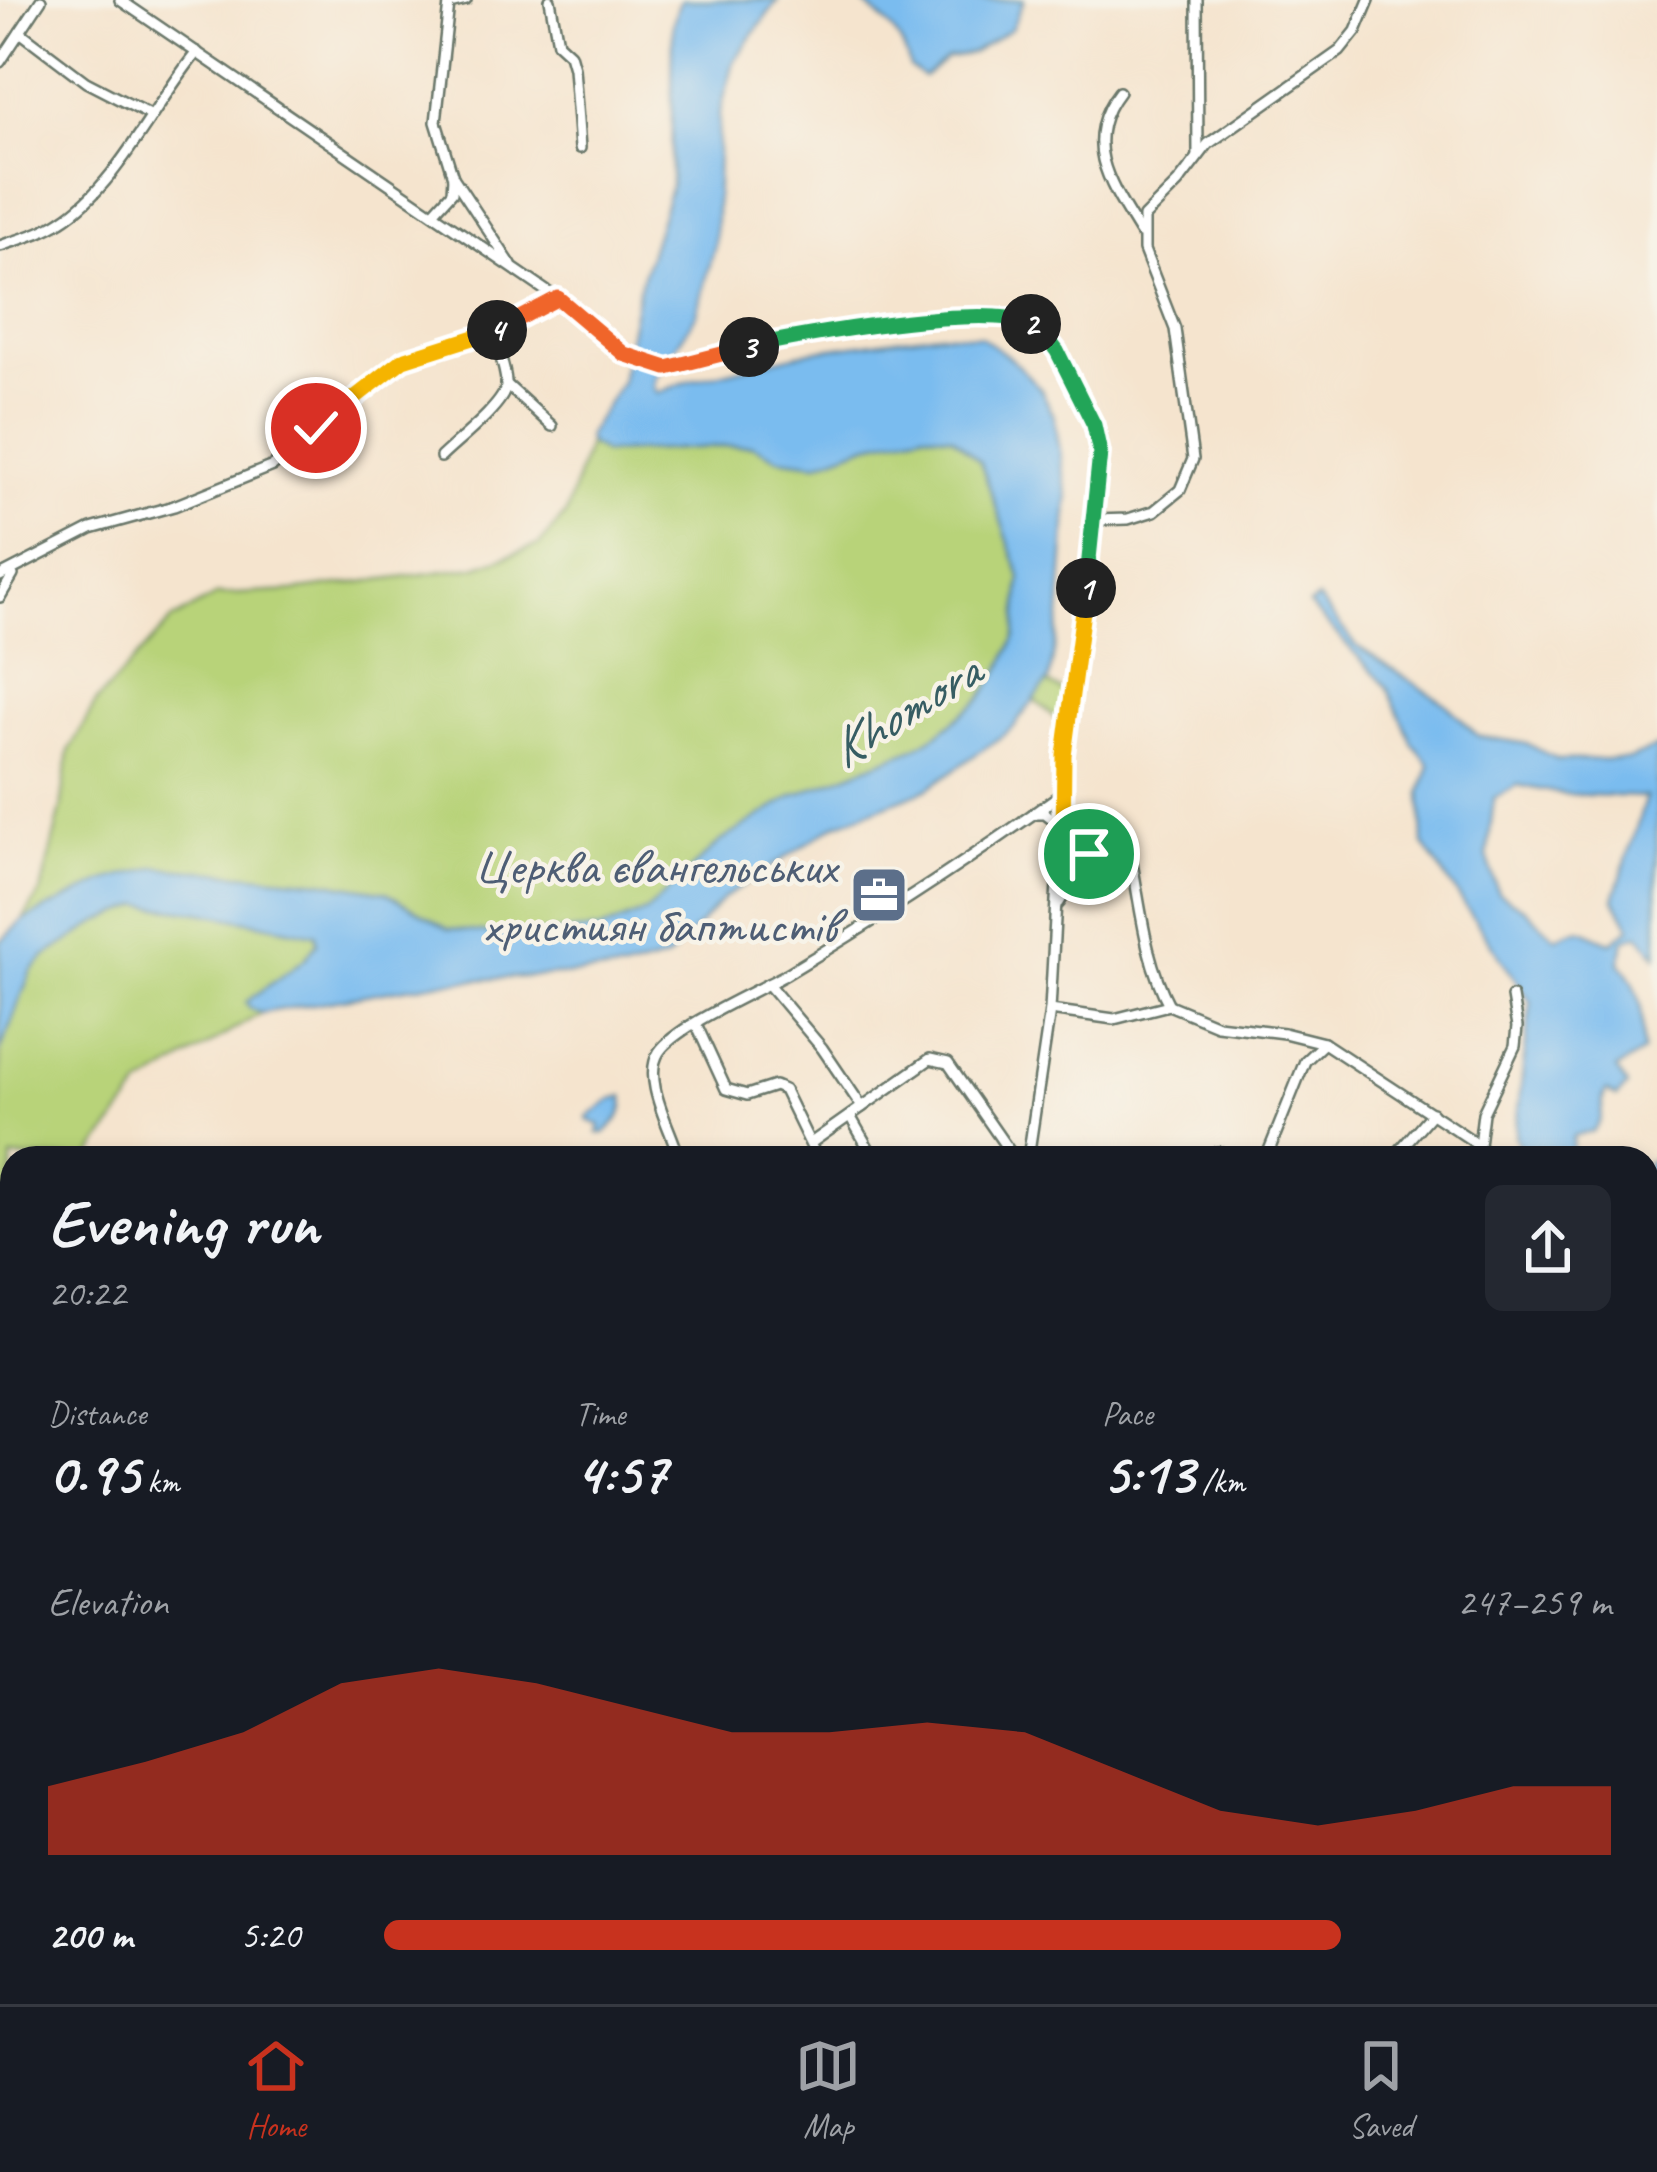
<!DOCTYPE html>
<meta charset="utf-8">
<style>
:root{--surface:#171b24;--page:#242831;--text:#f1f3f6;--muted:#9ea1a6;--line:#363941;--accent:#c8321e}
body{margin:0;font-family:Caveat,sans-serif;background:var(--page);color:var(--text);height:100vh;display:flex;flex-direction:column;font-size:45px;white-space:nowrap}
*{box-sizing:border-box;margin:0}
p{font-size:39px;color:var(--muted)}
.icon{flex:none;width:66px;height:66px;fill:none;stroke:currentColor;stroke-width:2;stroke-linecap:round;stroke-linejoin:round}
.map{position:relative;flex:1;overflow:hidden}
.details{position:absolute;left:0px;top:1146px;width:1659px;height:858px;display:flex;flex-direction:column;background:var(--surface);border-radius:36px 36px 0 0;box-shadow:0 6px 18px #0003}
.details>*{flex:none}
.pin{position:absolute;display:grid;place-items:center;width:102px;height:102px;color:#fff;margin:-51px;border:6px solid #fff;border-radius:50%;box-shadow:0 3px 12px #0007}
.km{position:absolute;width:60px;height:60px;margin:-30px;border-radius:50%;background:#222;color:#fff;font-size:33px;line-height:60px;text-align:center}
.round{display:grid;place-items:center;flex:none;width:126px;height:126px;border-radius:18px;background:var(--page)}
.summary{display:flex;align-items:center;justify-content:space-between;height:204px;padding:0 48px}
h1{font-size:66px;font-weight:800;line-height:90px}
.metrics{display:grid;grid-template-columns:repeat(3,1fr);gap:18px;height:204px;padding:12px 48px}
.metrics div{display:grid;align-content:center}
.metrics b{font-size:60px;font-weight:800}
.metrics small{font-size:33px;font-weight:400}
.metrics p{font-size:33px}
.chart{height:336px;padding:24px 48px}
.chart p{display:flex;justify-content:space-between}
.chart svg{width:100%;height:216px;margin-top:12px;fill:var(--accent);opacity:.7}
ul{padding:0 48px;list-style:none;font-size:39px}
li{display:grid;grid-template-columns:192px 144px 1fr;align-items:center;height:90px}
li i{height:30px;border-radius:15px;background:var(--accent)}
.tab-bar{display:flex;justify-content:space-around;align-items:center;height:168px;border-top:3px solid var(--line);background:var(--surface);font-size:33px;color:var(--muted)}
.tab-bar a{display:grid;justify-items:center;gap:6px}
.tab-bar .selected{color:var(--accent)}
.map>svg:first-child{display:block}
</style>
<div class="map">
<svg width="1657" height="2004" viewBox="0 0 1657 2004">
<rect width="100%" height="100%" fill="#f7f3e8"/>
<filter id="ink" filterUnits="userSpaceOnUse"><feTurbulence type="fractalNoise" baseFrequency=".00833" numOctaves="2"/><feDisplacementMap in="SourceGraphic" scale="24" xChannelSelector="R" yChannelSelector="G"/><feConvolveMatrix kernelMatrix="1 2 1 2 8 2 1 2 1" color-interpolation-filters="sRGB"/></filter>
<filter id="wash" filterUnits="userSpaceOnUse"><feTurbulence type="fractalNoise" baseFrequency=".004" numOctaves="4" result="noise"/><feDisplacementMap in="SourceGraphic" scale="48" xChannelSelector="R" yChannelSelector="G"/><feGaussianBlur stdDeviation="2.7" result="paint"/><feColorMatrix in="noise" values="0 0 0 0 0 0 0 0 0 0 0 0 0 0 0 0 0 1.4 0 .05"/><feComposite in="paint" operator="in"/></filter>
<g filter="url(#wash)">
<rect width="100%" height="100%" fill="#f5e4ce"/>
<g fill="#e6daba">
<path d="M 12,1805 L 12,1895 L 0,1900 L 0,1808 Z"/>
<path d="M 766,1992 L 1003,1992 L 828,2004 L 768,2004 Z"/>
</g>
<g fill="#b8d379" stroke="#6c8856" stroke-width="3">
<path d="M 923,432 L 952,436 L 980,461 L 1021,577 L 1016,636 L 1001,669 L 981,699 L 939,733 L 915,748 L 793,796 L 720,842 L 646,912 L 600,930 L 508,935 L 447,929 L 386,892 L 320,881 L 105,881 L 22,921 L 41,892 L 61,809 L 69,751 L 97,701 L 172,620 L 217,595 L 293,591 L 476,567 L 539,545 L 566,514 L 588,443 L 604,453 L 753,445 L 779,458 L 817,463 L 868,444 Z"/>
<path d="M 1041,680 L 1067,693 L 1061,723 L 1028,695 Z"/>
<path d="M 141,905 L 201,912 L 316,934 L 317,943 L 305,959 L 250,1008 L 261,1013 L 141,1087 L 89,1158 L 12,1158 L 12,1261 L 0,1277 L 0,1052 L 15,1010 L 31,971 L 45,956 L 98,922 Z"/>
</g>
<g fill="#7abcef" stroke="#4c7c92" stroke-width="3" fill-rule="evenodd">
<path d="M 680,0 L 778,0 L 734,61 L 719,117 L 715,245 L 697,314 L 655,378 L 654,389 L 658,393 L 688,381 L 811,351 L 939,333 L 980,336 L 1009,357 L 1040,388 L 1054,416 L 1068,498 L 1060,618 L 1049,680 L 1013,728 L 927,789 L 836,824 L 724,898 L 667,959 L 624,971 L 441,982 L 261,1013 L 250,1008 L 246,1002 L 305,959 L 317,943 L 316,934 L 201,912 L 141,905 L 98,922 L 45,956 L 31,971 L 0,1052 L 0,942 L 22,921 L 105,881 L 157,867 L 320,881 L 386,892 L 448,929 L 508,935 L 600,930 L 646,912 L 720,842 L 793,796 L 915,748 L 939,733 L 981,699 L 1001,669 L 1016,636 L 1021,577 L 980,461 L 952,436 L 923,432 L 868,444 L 817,463 L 779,458 L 752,445 L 604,453 L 588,443 L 587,436 L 621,382 L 638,291 L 671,185 L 673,23 Z"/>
<path d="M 858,0 L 1024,0 L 1011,29 L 972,53 L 947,59 L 924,77 L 910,68 C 903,35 885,19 858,0 Z"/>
<path d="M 1318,599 L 1357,646 L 1446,704 L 1478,736 L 1528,744 L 1558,760 L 1629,759 L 1657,747 L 1657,956 L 1639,934 L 1624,940 L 1620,963 C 1645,991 1642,1016 1643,1052 L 1616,1069 L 1627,1086 L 1617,1097 L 1607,1091 L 1604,1094 L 1600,1120 L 1593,1131 L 1573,1136 L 1571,1158 L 1525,1158 L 1515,1137 L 1531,1002 L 1423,844 L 1421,792 L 1430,765 L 1413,744 L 1387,687 L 1309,605 ZM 1518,785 L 1562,794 L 1646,797 L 1614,899 L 1631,927 L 1612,942 C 1584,935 1587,920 1556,938 L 1525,909 L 1498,893 L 1487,856 L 1494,798 Z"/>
<path d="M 624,1096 C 627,1112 617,1122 604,1133 L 598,1133 L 600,1125 L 588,1120 L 588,1117 L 612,1099 Z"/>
<path d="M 1657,1159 L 1657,1295 L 1647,1300 L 1647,1163 Z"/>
<path d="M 1647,1547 L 1657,1594 L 1657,1695 L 1647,1634 Z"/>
</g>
</g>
<g filter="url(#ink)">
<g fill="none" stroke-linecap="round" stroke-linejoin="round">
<defs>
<g id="minor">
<path d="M 120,0 L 558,299 L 624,354 L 667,369 L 804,334 L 988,315 L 1019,318 L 1041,330 L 1057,351 L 1086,406 L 1100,453 L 1095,520 L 1064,755 L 1050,1010 L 1028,1158"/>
<path d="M 466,0 L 449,4 L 436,122 L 453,177 L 511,265"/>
<path d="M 550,0 L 558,43 L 570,54 L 574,68 L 580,148"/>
<path d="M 1197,0 L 1198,156"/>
<path d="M 20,32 L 86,82 L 150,115"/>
<path d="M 0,62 L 41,0"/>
<path d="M 1119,92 C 1080,142 1111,186 1140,233"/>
<path d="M 433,213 L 452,192 L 453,177"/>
<path d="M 0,246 C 20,239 43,233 61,221 C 118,185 154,104 197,52"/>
<path d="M 506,384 L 552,426"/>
<path d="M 441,457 C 456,442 502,407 506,387 C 508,372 495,350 498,330"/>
<path d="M 1095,520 L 1128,519 L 1154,511 L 1180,490 L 1193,459 L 1175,329 L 1144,250 L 1144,217 L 1178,183 L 1208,144 L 1340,51 L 1356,31 L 1369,0"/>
<path d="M 0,576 L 91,529 L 174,506 L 273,466 L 403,360 L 498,330 L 558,299"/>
<path d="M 0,597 L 13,575"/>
<path d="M 1034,813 L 1045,813 L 1063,827"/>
<path d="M 1089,850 L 1099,847 L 1130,853 C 1141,905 1144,958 1169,1005"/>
<path d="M 1059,903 L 1089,854 L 1089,850 L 1062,841"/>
<path d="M 768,984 L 822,1048 L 862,1107"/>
<path d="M 1050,1010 L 1114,1019 L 1169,1005 L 1217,1025 L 1284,1033 L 1324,1043 L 1470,1139 L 1492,1158"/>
<path d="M 696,1024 L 726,1089 L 747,1095 L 775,1086 L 784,1090 L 817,1158"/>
<path d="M 850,1116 L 874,1158"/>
<path d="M 811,1143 L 930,1059 L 948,1063 L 1012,1155 L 1020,1158"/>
<path d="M 1479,1145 L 1483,1113 L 1515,1046 L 1517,1027 L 1512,997"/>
<path d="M 679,1158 C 672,1130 641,1080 659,1052 C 676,1026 755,992 785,975 C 880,918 974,857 1064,792"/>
<path d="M 1184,1158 L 1219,1152 L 1245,1158"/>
<path d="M 1266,1158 L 1305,1061 L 1324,1043"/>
<path d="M 1393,1158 L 1432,1113"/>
<path d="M 0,1604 L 12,1599"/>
<path d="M 77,1992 L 78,2004"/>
<path d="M 756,1992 L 759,2004"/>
<path d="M 1463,1992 L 1513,2004"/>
<path d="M 256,2004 L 367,1992"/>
<path d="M 981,2004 L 1082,1992"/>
<path d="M 1440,2004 L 1441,1992"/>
</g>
<g id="major">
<path d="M 1647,1319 L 1657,1314"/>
<path d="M 0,1796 L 12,1793"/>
<path d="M 1285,2004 L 1286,1992"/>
</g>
</defs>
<use href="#minor" stroke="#6a776a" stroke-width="14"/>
<use href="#major" stroke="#6a776a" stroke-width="16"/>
<use href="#minor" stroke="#fff" stroke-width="9"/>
<use href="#major" stroke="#fff" stroke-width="12"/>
</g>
</g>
<g fill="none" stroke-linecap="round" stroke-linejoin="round" filter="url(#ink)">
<defs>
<path id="split-1" d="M 1086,588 L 1064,755 L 1063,841 L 1089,850 L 1089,854"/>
<path id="split-2" d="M 1031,324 L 1041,330 L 1057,351 L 1094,425 L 1100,453 L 1086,588"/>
<path id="split-3" d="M 749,347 C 801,335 989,302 1031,324"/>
<path id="split-4" d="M 497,330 L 558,298 L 624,354 L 667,368 L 749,347"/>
<path id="split-5" d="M 316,428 L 403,360 L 497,330"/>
</defs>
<use href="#split-1" stroke="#fff" stroke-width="24"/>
<use href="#split-2" stroke="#fff" stroke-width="24"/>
<use href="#split-3" stroke="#fff" stroke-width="24"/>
<use href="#split-4" stroke="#fff" stroke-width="24"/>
<use href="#split-5" stroke="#fff" stroke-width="24"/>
<use href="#split-1" stroke="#f5b400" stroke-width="15"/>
<use href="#split-2" stroke="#22a559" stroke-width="15"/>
<use href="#split-3" stroke="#22a559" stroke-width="15"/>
<use href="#split-4" stroke="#f0652b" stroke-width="15"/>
<use href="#split-5" stroke="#f5b400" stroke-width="15"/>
</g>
<defs>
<symbol id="office-square" viewBox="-11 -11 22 22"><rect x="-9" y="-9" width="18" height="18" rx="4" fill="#5c6f8a" stroke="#f7f3e8"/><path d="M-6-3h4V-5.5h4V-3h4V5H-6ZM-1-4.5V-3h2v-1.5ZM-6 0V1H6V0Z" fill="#fff"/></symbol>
</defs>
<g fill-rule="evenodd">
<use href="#office-square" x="846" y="862" width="66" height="66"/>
</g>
<g text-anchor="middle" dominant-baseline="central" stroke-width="9" stroke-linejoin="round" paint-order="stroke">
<g font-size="51" fill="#4e5e75" stroke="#f7f3e8" text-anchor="end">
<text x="837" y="866">Церква євангельських<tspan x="837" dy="59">християн баптистів</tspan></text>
</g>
<g font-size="54" font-style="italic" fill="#365d63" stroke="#f7f3e8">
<text transform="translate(904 710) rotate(-32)">Khomora</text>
</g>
</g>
</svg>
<div class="pin" style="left:1089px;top:854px;background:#1e9e55"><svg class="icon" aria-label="arrive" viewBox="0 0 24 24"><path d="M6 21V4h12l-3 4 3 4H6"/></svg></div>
<div class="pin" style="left:316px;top:428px;background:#d93025"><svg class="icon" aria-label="check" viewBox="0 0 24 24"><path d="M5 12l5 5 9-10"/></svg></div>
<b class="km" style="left:1086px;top:588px">1</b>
<b class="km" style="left:1031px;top:324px">2</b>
<b class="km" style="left:749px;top:347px">3</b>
<b class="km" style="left:497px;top:330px">4</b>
<section class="details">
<div class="summary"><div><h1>Evening run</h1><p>20:22</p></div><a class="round"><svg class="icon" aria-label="share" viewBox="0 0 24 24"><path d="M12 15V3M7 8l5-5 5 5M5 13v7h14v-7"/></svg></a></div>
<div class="metrics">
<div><p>Distance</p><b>0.95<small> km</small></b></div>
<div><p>Time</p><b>4:57</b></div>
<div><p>Pace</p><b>5:13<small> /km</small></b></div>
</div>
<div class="chart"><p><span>Elevation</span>247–259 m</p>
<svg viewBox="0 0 160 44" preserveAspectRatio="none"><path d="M0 44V30L10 25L20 19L30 9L40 6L50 9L60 14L70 19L80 19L90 17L100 19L110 27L120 35L130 38L140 35L150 30L160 30V44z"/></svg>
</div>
<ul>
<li><b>200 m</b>5:20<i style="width:78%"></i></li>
</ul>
</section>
</div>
<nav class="tab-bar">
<a class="selected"><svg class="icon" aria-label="home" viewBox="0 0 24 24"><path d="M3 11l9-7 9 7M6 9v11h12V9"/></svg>Home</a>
<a><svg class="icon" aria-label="map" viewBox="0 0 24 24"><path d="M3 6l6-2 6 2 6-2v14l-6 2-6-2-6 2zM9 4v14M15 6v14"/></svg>Map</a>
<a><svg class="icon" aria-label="saved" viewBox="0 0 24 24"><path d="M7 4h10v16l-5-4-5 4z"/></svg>Saved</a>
</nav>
